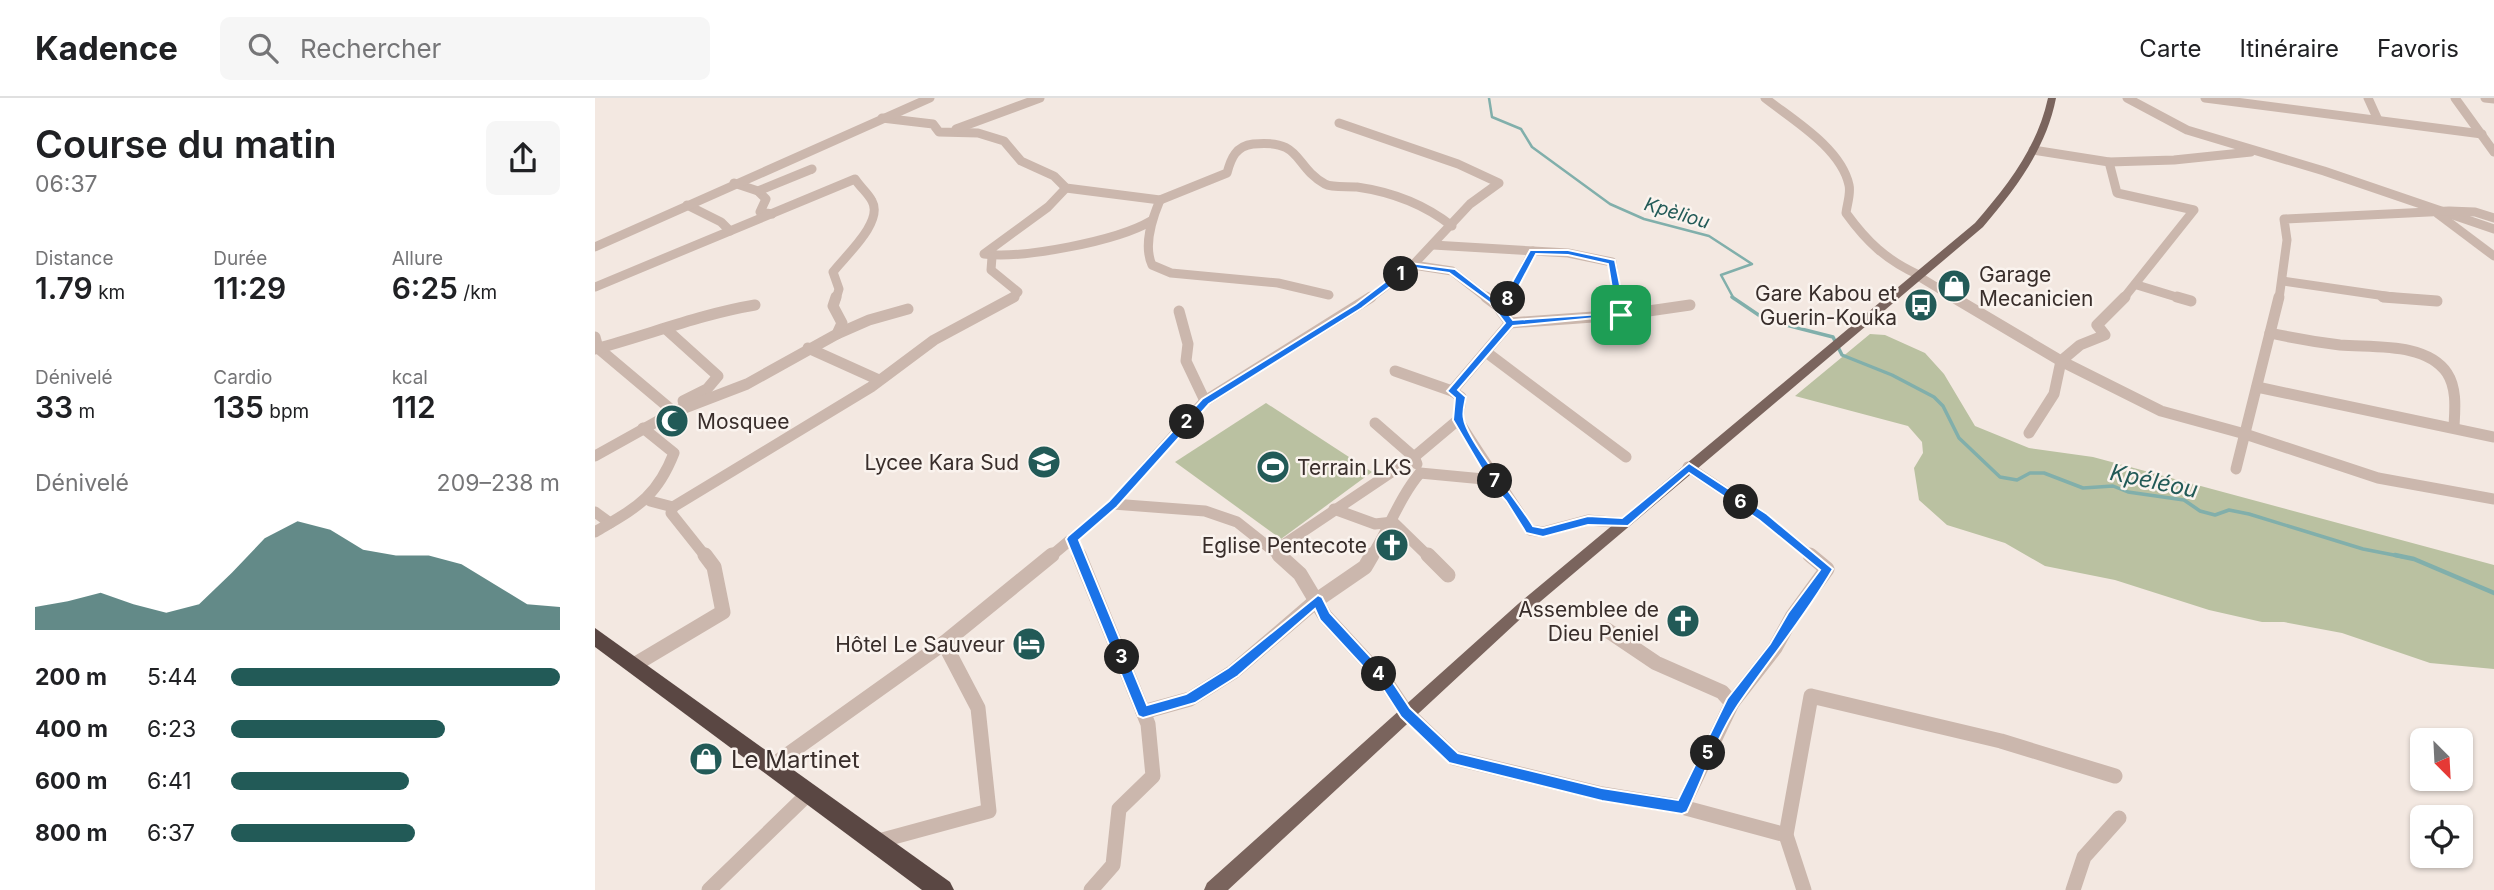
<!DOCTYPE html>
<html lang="fr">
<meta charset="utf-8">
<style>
:root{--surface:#fff;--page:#f6f6f6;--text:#202124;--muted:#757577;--line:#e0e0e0;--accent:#225a57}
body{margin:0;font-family:Inter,sans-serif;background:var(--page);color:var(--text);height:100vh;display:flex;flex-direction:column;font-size:26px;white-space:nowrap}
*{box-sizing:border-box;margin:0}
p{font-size:23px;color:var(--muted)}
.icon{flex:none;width:38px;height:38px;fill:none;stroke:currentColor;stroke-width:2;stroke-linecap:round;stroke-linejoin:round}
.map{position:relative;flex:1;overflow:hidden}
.sheet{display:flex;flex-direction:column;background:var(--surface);width:595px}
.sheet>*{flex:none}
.needle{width:46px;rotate:156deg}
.controls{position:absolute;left:1815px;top:630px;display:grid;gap:14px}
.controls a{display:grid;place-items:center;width:63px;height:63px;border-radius:10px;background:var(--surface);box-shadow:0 2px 5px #0004;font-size:35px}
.pin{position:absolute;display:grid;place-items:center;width:60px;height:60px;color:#fff;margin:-30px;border-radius:14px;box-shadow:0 4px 10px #0006}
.km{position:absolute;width:35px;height:35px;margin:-18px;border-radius:50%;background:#222;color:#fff;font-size:19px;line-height:35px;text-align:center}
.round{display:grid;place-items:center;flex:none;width:74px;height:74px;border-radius:10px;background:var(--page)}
.summary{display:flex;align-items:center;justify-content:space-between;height:119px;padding:0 35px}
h1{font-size:38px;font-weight:600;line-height:52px}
.metrics{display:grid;grid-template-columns:repeat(3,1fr);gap:10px;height:119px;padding:7px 35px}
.metrics div{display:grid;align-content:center}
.metrics b{font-size:30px;font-weight:600}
.metrics small{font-size:19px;font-weight:400}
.metrics p{font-size:19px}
.chart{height:196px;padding:14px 35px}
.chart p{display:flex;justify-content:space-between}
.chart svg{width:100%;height:126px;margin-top:7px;fill:var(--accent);opacity:.7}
ul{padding:0 35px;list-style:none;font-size:23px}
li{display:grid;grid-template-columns:112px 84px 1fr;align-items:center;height:52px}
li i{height:18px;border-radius:9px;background:var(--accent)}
header{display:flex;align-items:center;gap:42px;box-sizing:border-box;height:98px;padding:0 35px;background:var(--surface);border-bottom:2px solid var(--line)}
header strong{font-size:33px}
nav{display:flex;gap:38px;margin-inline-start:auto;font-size:24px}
.search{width:490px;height:63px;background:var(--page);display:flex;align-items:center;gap:18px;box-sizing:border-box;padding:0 24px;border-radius:10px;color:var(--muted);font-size:26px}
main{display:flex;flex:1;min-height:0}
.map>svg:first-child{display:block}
</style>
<header>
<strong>Kadence</strong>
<div class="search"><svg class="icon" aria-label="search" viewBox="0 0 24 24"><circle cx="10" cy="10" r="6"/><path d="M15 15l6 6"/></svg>Rechercher</div>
<nav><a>Carte</a><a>Itinéraire</a><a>Favoris</a></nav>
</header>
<main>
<section class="sheet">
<div class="summary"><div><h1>Course du matin</h1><p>06:37</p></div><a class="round"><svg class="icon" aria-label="share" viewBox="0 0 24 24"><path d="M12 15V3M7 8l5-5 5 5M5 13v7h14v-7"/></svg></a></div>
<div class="metrics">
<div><p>Distance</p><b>1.79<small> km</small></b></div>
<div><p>Durée</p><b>11:29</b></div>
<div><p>Allure</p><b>6:25<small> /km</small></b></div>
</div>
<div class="metrics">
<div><p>Dénivelé</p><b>33<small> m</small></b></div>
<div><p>Cardio</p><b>135<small> bpm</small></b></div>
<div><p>kcal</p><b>112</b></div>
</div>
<div class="chart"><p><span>Dénivelé</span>209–238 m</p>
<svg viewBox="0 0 160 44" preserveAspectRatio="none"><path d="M0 44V36L10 34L20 31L30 35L40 38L50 35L60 24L70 12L80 6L90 9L100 16L110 18L120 18L130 21L140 28L150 35L160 36V44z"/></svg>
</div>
<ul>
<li><b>200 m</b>5:44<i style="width:100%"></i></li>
<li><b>400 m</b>6:23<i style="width:65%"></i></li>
<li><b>600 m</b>6:41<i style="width:54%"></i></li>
<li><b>800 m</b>6:37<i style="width:56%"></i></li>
</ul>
</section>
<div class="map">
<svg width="1899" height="792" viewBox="0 0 1899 792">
<rect width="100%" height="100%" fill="#f3e8e1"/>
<g fill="#bac1a1">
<path d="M 1275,236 L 1290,237 L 1330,255 L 1349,276 L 1380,328 L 1434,350 L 1498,359 L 1899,467 L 1899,571 L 1835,565 L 1747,535 L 1689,524 L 1667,524 L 1614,512 L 1520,482 L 1450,468 L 1410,445 L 1352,427 L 1324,402 L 1319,370 L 1328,355 L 1327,344 L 1313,328 L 1200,298 Z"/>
<path d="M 671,305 L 777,374 L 686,441 L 580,364 Z"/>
</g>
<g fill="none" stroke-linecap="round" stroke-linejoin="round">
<path stroke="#81afab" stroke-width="2.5" d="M 894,0 L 897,19 L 926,31 L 937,49 L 1015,106 L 1049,121 L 1114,138 L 1157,166 L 1126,177 L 1139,201"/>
<path stroke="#81afab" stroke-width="3.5" d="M 1137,199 L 1171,222 L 1238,239 L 1247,257 L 1297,277 L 1339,299 L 1348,308 L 1364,340 L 1405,379 L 1422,382 L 1435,375 L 1449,375 L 1488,390 L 1518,388 L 1533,394 L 1589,402 L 1605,413 L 1620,417 L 1634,412 L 1654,416 L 1768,451 L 1809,459"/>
<path stroke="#81afab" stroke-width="4.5" d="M 1800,457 L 1819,461 L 1899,495"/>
<g stroke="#cbb7ad" stroke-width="9">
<path d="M 1170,0 C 1198,22 1246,50 1254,87 C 1256,96 1252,106 1251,115 C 1272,144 1291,162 1324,177"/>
<path d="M 1532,0 L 1592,32 L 1729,73 L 1899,131"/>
<path d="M 1610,0 L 1887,36"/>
<path d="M 1773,0 L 1783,22"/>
<path d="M 1860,0 L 1899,54"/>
<path d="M 1890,0 L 1899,1"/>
<path d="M 287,20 L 338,26 L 344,34 L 383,35 L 409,43 L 426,63 L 459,78 L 471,90 L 565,102 L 632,75 C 636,60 641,48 658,46 C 708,41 698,68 730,86 C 737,90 753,88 762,89 C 797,94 829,106 857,128"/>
<path d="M 744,25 L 863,66 L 904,85 L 875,106 L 818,167 L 774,201"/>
<path d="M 361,31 L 445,0"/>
<path d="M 1438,52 L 1514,64 L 1579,62 L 1656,54"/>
<path d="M 1514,64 L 1522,95 L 1599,112 L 1528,201"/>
<path d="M 139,85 L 163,93 L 171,101 L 165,114 L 177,116"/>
<path d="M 471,90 L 453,109 L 389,156 C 428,161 522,143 556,123"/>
<path d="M 163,93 L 217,71"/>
<path d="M 565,102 C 557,121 548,147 557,167 L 576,175 L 683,185 L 734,197"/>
<path d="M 92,107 L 126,124 L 135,133"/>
<path d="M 1843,116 L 1899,158"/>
<path d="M 838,147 L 938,153 L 913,201"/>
<path d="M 0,149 L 335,0"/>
<path d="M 938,153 L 973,155 L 1017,164 L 1023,201"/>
<path d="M 397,159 L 396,172 L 423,194 L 416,201"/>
<path d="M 818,167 L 857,173 L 893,201"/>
<path d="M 1323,178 L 1361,201"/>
<path d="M 1688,183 L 1811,201"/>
<path d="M 1542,187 L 1588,201"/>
<path d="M 0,189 L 260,81 C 265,89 273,95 277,103 C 289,124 250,158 238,174 L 244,191 L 241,201"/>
<path d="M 1684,201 L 1692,142 L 1689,121 L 1854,113 L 1880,114 L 1899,120"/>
</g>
<g stroke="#cbb7ad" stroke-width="11">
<path d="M 891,199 L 907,211"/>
<path d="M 1358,199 L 1466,263 L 1566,313 L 1650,336 L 1783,380 L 1899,401"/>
<path d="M 1582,199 L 1596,203"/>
<path d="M 1788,199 L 1842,203"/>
<path d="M 584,213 L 593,246 L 591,263 L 610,303"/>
<path d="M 1026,217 L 1095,207"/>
<path d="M 915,225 L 1026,217 L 1023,199"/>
<path d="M 72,232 L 123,278 L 112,291 L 88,303"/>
<path d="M 1675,235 C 1698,240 1721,244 1745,247 C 1777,250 1831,244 1852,275 C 1862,290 1860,311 1859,328"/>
<path d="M 242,236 L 274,222 L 313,211"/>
<path d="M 0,239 L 3,250 L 79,314"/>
<path d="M 213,250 L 284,282"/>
<path d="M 0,251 C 53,237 106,216 160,207"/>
<path d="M 891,254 L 1031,359"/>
<path d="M 800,273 L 857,293"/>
<path d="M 1662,289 L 1899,339"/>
<path d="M 863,322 C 886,360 912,395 935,432 L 948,434 L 993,422 L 1029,425"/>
<path d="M 780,325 L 819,359 L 822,366"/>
<path d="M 1434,335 L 1459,296 L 1466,263 L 1485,247 L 1510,237 L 1502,227 L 1530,199"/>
<path d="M 0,358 L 79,314 L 152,286 L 242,236 L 247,225 L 238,208 L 241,199"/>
<path d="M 1093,369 L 1168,419 L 1217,459"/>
<path d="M 1641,371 L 1684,199"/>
<path d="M 825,375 L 899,382"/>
<path d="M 55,403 L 78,409 L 276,289 L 339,242 L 419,199"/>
<path d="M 518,406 L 610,413 L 642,424 L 686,459"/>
<path d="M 78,409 L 76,415 L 111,459"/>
<path d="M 739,411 L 780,426 L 798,424 L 834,459"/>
<path d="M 0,414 L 15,425"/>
<path d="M 0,434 C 40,410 61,401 79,355 L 48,330"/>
<path d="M 477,441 L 484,459"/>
<path d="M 679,453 L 819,359 L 863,322 L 866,299 L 857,293 L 915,225 L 906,213 L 913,199"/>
<path d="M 455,459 L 518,406 L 610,303 L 776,199"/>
<path d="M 776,459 C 794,431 804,400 825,375"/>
</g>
<g stroke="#cbb7ad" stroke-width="15">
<path d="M 484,457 L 553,626 L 558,678 L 524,711 L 518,767 L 496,792"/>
<path d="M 684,457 L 705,476 L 730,518 L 791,584 L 811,614 L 859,660 L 1007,696 L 1087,709 L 1191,737"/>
<path d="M 833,457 L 853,477"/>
<path d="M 1012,532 L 1061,565 L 1127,594 L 1137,605"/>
<path d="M 39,567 L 128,514 L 119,469 L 110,457"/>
<path d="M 548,614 L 595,601 L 638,574 L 722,502 L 770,469 L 777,457"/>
<path d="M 178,667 L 349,545 L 457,457"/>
<path d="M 1087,709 L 1137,605 L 1180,550 L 1197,519 L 1232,471 L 1215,457"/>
<path d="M 280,744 L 394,713 L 383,610 L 349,545"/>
<path d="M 114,792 L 215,694"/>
<path d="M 1209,792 L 1191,737 L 1216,598 L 1406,643 L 1520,678"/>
<path d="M 1478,792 L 1489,759 L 1524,720"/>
</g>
<path fill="#7a645d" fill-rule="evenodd" d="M 1453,0 L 1461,0 C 1451,51 1421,90 1388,129 L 933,514 L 633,792 L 609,792 L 612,785 L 923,506 L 1380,125 C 1413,87 1442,50 1453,0 Z"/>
<path fill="#5a4743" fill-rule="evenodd" d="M 0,530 L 355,784 L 359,792 L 327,792 L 0,549 Z"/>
</g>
<path fill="#1a73e8" stroke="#fff" stroke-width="2" fill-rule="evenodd" d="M 935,152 L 973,152 L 1020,162 L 1031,217 L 918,228 L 863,292 L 871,299 C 870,305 867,314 869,321 C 872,342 925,406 938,428 L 948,430 L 993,418 L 1027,420 L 1094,365 L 1172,416 L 1238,471 C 1210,519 1174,562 1143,607 C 1122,639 1108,680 1092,714 L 1087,716 L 1007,703 L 854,665 L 806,619 L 786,588 L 725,522 L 720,511 L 643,578 L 600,605 L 548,620 L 543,618 L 471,441 L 473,438 L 514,403 L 607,301 L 761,206 L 815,165 L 860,171 L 905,206 ZM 941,156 L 973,157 L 1013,166 L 1021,215 L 918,222 L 911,213 ZM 820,170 L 854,175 L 895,205 L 910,225 L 852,293 L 860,300 L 858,322 L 895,385 L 911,403 L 931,435 L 948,439 L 993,427 L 1033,428 L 1094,375 L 1164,422 L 1225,472 L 1193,515 L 1175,546 L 1132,601 L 1083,702 L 1007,690 L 863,655 L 815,610 L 795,580 L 735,515 L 727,499 L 723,497 L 633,570 L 591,596 L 552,607 L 484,442 L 522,409 L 614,306 L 767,210 Z"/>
<defs>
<symbol id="shop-disc" viewBox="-11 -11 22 22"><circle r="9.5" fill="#225a57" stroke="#faf3ee"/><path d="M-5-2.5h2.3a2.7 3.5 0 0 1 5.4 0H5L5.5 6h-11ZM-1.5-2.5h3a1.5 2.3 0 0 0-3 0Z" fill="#fff"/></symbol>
<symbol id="bus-disc" viewBox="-11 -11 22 22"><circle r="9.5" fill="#225a57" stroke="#faf3ee"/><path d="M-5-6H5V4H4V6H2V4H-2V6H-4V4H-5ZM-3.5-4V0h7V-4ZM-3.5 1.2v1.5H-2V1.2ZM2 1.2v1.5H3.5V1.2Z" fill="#fff"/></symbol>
<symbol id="mosque-disc" viewBox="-11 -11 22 22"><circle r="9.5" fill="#225a57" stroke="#faf3ee"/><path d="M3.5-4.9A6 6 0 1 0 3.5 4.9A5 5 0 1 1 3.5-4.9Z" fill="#fff"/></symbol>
<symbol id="school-disc" viewBox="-11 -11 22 22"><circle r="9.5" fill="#225a57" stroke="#faf3ee"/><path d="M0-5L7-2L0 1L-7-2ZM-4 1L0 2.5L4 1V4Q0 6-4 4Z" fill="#fff"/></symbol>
<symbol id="stadium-disc" viewBox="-11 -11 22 22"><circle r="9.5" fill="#225a57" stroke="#faf3ee"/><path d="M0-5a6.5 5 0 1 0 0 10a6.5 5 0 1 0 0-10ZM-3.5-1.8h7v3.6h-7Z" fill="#fff"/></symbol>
<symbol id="church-disc" viewBox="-11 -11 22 22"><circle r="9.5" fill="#225a57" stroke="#faf3ee"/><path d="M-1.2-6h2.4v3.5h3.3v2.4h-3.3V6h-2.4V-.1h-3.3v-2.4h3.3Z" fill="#fff"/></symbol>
<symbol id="hotel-disc" viewBox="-11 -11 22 22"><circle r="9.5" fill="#225a57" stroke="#faf3ee"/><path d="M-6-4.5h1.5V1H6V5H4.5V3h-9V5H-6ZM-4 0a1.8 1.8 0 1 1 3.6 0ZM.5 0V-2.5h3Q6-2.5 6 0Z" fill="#fff"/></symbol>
</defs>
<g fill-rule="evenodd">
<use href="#shop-disc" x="1340" y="169" width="38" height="38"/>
<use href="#bus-disc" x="1307" y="188" width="38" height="38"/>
<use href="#mosque-disc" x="58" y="304" width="38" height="38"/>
<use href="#school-disc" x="430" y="345" width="38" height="38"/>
<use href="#stadium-disc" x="659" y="350" width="38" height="38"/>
<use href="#church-disc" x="778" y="428" width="38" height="38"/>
<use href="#church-disc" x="1069" y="504" width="38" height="38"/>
<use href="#hotel-disc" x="415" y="527" width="38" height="38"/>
<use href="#shop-disc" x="92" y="642" width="38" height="38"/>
</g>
<g text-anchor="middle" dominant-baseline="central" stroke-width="5" stroke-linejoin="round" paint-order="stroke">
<g font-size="19" font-style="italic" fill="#225a57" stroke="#faf3ee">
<text transform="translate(1082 115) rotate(17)">Kpèliou</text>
</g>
<g font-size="21" fill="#392e2b" stroke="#faf3ee" text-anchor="end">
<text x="1384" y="176" text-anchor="start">Garage<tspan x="1384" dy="24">Mecanicien</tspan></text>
<text x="1302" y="195">Gare Kabou et<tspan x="1302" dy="24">Guerin-Kouka</tspan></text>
<text x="102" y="323" text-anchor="start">Mosquee</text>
<text x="424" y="364">Lycee Kara Sud</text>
<text x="702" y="369" text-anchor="start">Terrain LKS</text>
<text x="772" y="447">Eglise Pentecote</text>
<text x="1064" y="511">Assemblee de<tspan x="1064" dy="24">Dieu Peniel</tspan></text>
<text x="410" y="546">Hôtel Le Sauveur</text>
</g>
<g font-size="23" font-style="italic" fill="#225a57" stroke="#faf3ee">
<text transform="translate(1559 383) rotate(12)">Kpéléou</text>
</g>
<g font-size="24" fill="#392e2b" stroke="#faf3ee" text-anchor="start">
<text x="136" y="661">Le Martinet</text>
</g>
</g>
</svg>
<div class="controls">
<a><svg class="needle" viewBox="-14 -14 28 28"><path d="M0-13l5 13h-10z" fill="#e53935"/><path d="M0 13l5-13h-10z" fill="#757577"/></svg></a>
<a><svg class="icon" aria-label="locate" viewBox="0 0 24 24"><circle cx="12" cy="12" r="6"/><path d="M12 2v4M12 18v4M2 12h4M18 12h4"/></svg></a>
</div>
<div class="pin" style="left:1026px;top:217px;background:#1e9e55"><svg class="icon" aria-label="arrive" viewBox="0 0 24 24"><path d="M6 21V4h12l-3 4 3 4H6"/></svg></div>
<b class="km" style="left:806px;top:176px">1</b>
<b class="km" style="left:592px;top:324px">2</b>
<b class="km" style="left:527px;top:559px">3</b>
<b class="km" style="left:784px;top:576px">4</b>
<b class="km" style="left:1113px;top:655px">5</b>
<b class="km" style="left:1146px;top:404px">6</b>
<b class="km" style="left:900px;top:383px">7</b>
<b class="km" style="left:913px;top:201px">8</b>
</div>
</main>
